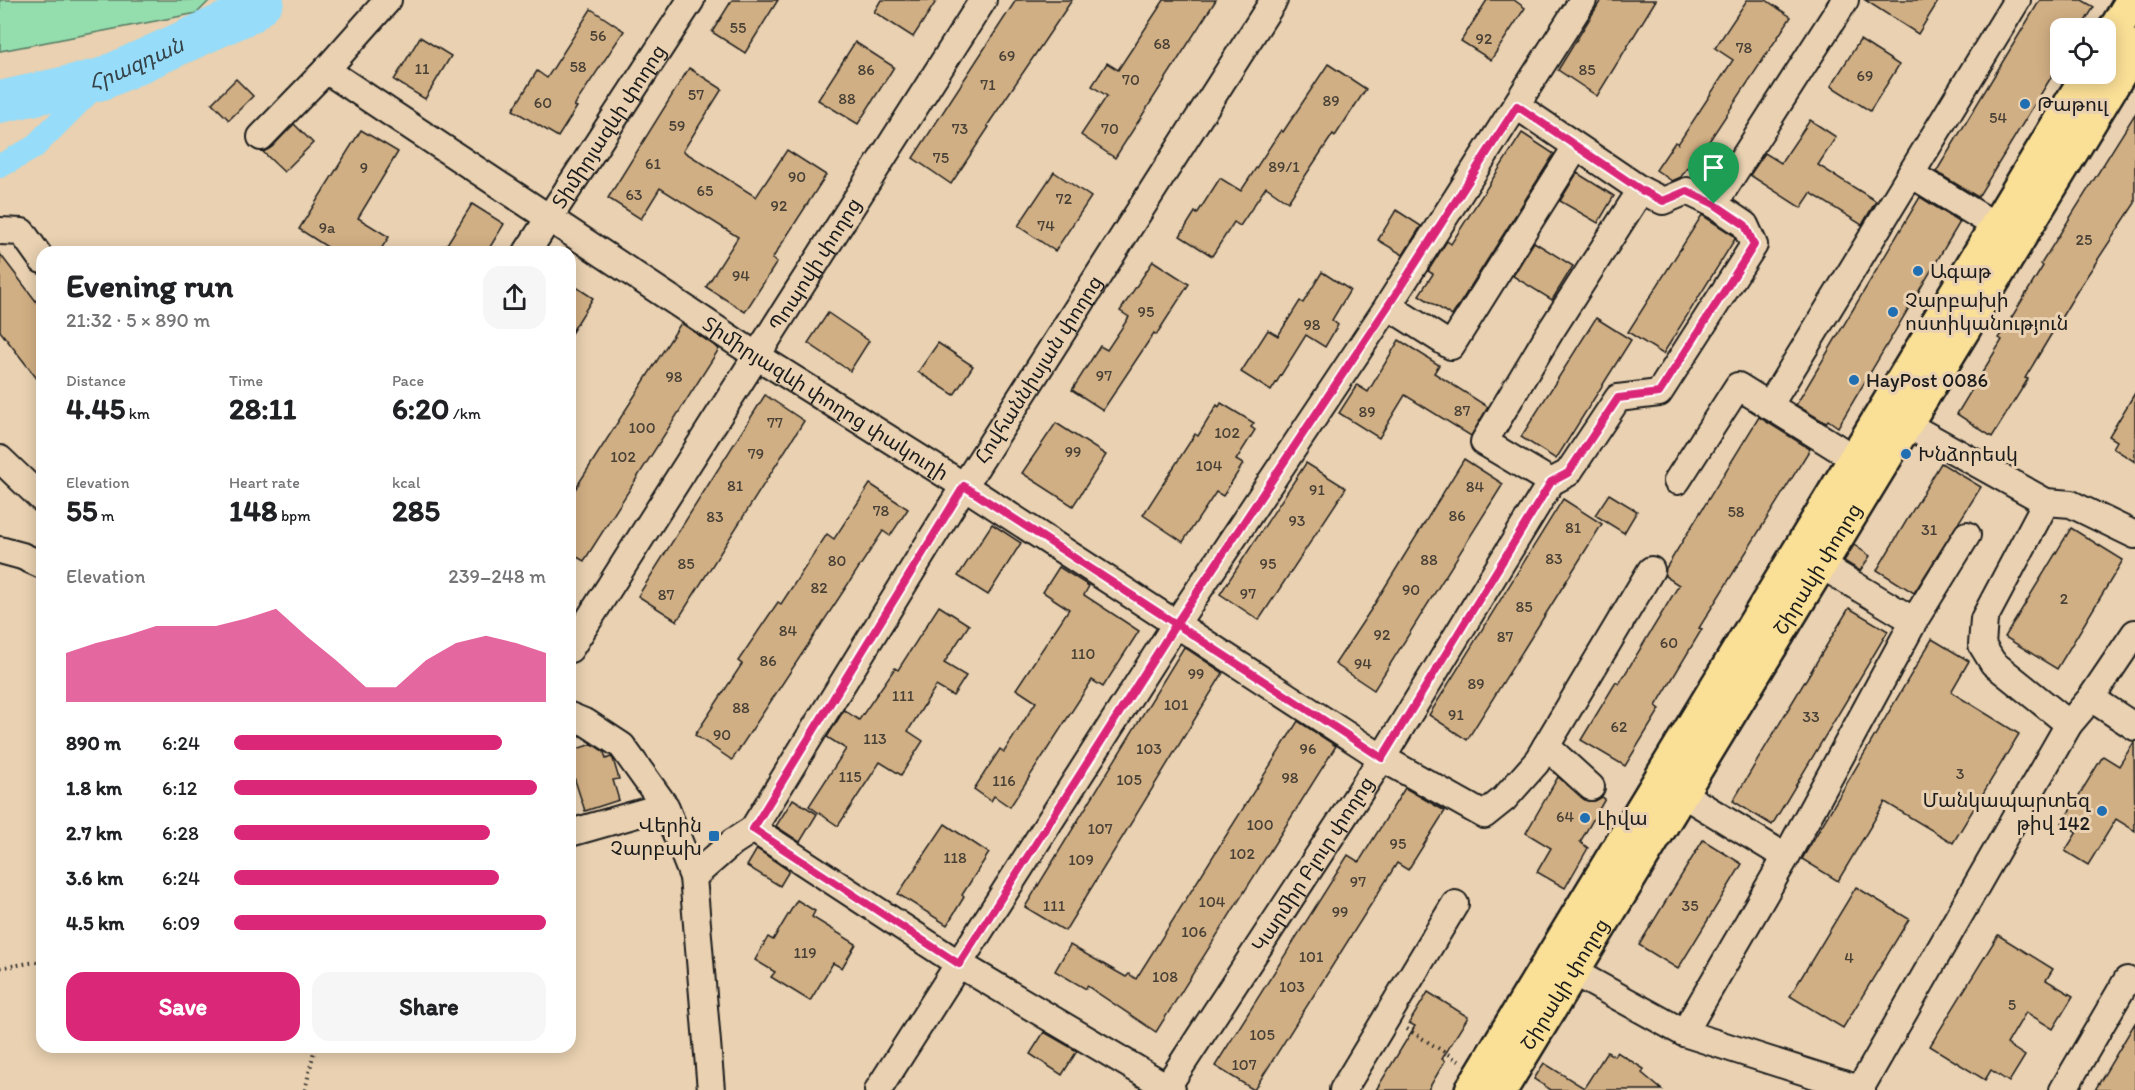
<!DOCTYPE html>
<meta charset="utf-8">
<style>
:root{--surface:#fff;--page:#f6f6f6;--text:#202124;--muted:#757577;--accent:#db2777}
body{margin:0;font-family:Itim,"Noto Sans Armenian",sans-serif;background:var(--page);color:var(--text);height:100vh;display:flex;flex-direction:column;font-size:22px;white-space:nowrap}
*{box-sizing:border-box;margin:0}
p{font-size:20px;color:var(--muted)}
.icon{flex:none;width:33px;height:33px;fill:none;stroke:currentColor;stroke-width:2;stroke-linecap:round;stroke-linejoin:round}
.map{position:relative;flex:1;overflow:hidden}
.side{position:absolute;left:36px;top:246px;width:540px;height:807px;display:flex;flex-direction:column;background:var(--surface);border-radius:18px;box-shadow:0 3px 15px #0003}
.side>*{flex:none}
.fabs{position:absolute;left:2050px;top:18px;display:grid;gap:12px}
.fabs a{display:grid;place-items:center;width:66px;height:66px;border-radius:12px;background:var(--surface);box-shadow:0 3px 15px #0003;font-size:30px}
.pin{position:absolute;display:grid;place-items:center;width:51px;height:51px;color:#fff;margin:-62px -26px;border-radius:50% 50% 50% 0;rotate:-45deg;box-shadow:0 0 6px #0007}
.pin .icon{rotate:45deg}
.round{display:grid;place-items:center;flex:none;width:63px;height:63px;border-radius:18px;background:var(--page)}
.headline{display:flex;align-items:center;justify-content:space-between;height:102px;padding:0 30px}
h1{font-size:33px;font-weight:700;line-height:45px}
.figures{display:grid;grid-template-columns:repeat(3,1fr);gap:9px;height:102px;padding:6px 30px}
.figures div{display:grid;align-content:center}
.figures b{font-size:30px;font-weight:700}
.figures small{font-size:16px;font-weight:400}
.figures p{font-size:16px}
.chart{height:168px;padding:12px 30px}
.chart p{display:flex;justify-content:space-between}
.chart svg{width:100%;height:108px;margin-top:6px;fill:var(--accent);opacity:.7}
.cta{display:flex;gap:12px;margin-top:auto;padding:12px 30px}
.cta a{flex:1;height:69px;border-radius:18px;background:var(--accent);color:#fff;font-size:24px;font-weight:700;line-height:69px;text-align:center}
.cta a+a{background:var(--page);color:var(--text)}
ul{padding:0 30px;list-style:none;font-size:20px}
li{display:grid;grid-template-columns:96px 72px 1fr;align-items:center;height:45px}
li i{height:15px;border-radius:8px;background:var(--accent)}
.map>svg:first-child{display:block}
</style>
<div class="map">
<svg width="2135" height="1090" viewBox="0 0 2135 1090">
<rect width="100%" height="100%" fill="#e9d1b1"/>
<filter id="ink" filterUnits="userSpaceOnUse"><feTurbulence type="fractalNoise" baseFrequency=".0167" numOctaves="2"/><feDisplacementMap in="SourceGraphic" scale="12" xChannelSelector="R" yChannelSelector="G"/><feConvolveMatrix kernelMatrix="1 2 1 2 8 2 1 2 1" color-interpolation-filters="sRGB"/></filter>
<g filter="url(#ink)">
<path fill="#94ddad" stroke="#587c64" stroke-width="1.5" d="M 0,0 L 210,0 L 197,13 L 0,51 Z"/>
<g fill="none" stroke-linecap="round" stroke-linejoin="round">
<path stroke="#97dcf9" stroke-width="24" d="M 0,166 L 33,148 L 102,79"/>
<path stroke="#97dcf9" stroke-width="42" id="s1" d="M 0,102 L 102,79 L 250,12 L 263,0"/>
</g>
<g fill="#d1af84" stroke="#1c1c1c" stroke-width="1.5">
<path d="M 732,0 L 778,0 L 745,53 L 712,32 Z"/>
<path d="M 881,0 L 937,0 L 913,37 L 874,12 Z"/>
<path d="M 1016,0 L 1072,0 L 987,126 L 989,127 L 951,184 L 913,158 Z"/>
<path d="M 1164,0 L 1216,0 L 1115,158 L 1081,135 L 1107,96 L 1092,86 L 1107,63 L 1118,70 Z"/>
<path d="M 1487,0 L 1514,0 L 1525,8 L 1491,60 L 1461,41 Z"/>
<path d="M 1601,0 L 1656,0 L 1597,96 L 1558,70 Z"/>
<path d="M 1747,0 L 1766,0 L 1791,17 L 1700,155 L 1697,153 L 1681,177 L 1672,181 L 1656,170 L 1675,142 L 1678,144 L 1733,60 L 1715,48 Z"/>
<path d="M 1865,0 L 1939,0 L 1918,34 Z"/>
<path d="M 2040,0 L 2082,0 L 2094,7 L 2081,28 L 2061,28 L 2061,61 L 1978,197 L 1936,172 Z"/>
<path d="M 591,9 L 624,31 L 574,106 L 577,107 L 558,137 L 513,110 L 537,71 L 547,78 Z"/>
<path d="M 420,37 L 451,56 L 425,99 L 394,80 Z"/>
<path d="M 1860,40 L 1899,65 L 1870,111 L 1831,86 Z"/>
<path d="M 855,42 L 894,67 L 858,124 L 818,100 Z"/>
<path d="M 1328,64 L 1366,89 L 1335,136 L 1333,134 L 1288,202 L 1266,187 L 1240,226 L 1234,222 L 1212,256 L 1180,236 L 1195,212 L 1197,214 L 1220,178 L 1241,191 L 1281,130 L 1283,132 Z"/>
<path d="M 689,68 L 722,89 L 683,151 L 756,197 L 787,150 L 826,175 L 772,259 L 777,262 L 745,312 L 706,287 L 738,237 L 660,188 L 641,219 L 608,198 Z"/>
<path d="M 236,79 L 253,96 L 229,120 L 212,103 Z"/>
<path d="M 2135,114 L 2135,203 L 2079,288 L 2025,378 L 2028,379 L 1992,437 L 1957,414 L 2002,340 L 1999,338 L 2043,266 L 2041,264 Z"/>
<path d="M 1810,120 L 1836,137 L 1818,165 L 1876,201 L 1862,225 L 1811,193 L 1801,208 L 1750,175 L 1765,153 L 1781,163 Z"/>
<path d="M 294,124 L 313,143 L 284,172 L 263,152 L 272,147 Z"/>
<path d="M 361,130 L 398,152 L 358,218 L 389,237 L 379,252 L 335,252 L 299,229 Z"/>
<path d="M 1522,133 L 1554,154 L 1452,316 L 1419,295 L 1433,274 L 1428,271 L 1447,241 L 1451,244 Z"/>
<path d="M 1054,172 L 1091,197 L 1055,251 L 1018,226 Z"/>
<path d="M 1577,173 L 1614,196 L 1598,223 L 1560,201 Z"/>
<path d="M 1920,197 L 1960,222 L 1838,427 L 1828,420 L 1826,423 L 1796,405 Z"/>
<path d="M 472,204 L 504,224 L 487,252 L 442,252 Z"/>
<path d="M 1396,210 L 1421,226 L 1403,255 L 1378,240 Z"/>
<path d="M 1702,215 L 1733,235 L 1735,239 L 1663,354 L 1628,332 Z"/>
<path d="M 1534,242 L 1573,266 L 1552,300 L 1513,276 Z"/>
<path d="M 0,254 L 42,309 L 42,385 L 0,331 Z"/>
<path d="M 1153,261 L 1189,284 L 1156,335 L 1154,333 L 1103,410 L 1072,390 L 1100,346 L 1107,350 L 1129,317 L 1120,311 Z"/>
<path d="M 1322,272 L 1350,290 L 1332,320 L 1338,325 L 1325,347 L 1306,335 L 1271,391 L 1241,372 L 1268,330 L 1278,336 L 1300,301 L 1303,303 Z"/>
<path d="M 570,283 L 593,298 L 570,335 Z"/>
<path d="M 828,313 L 869,341 L 850,371 L 808,343 Z"/>
<path d="M 1596,318 L 1631,340 L 1556,459 L 1521,437 Z"/>
<path d="M 681,323 L 719,349 L 584,561 L 570,553 L 570,497 Z"/>
<path d="M 1399,340 L 1439,365 L 1434,373 L 1488,407 L 1471,436 L 1405,395 L 1379,438 L 1339,413 L 1357,385 L 1368,392 Z"/>
<path d="M 938,343 L 973,366 L 954,395 L 918,372 Z"/>
<path d="M 2135,393 L 2135,462 L 2113,448 L 2117,441 L 2109,436 Z"/>
<path d="M 765,395 L 804,421 L 677,621 L 638,596 Z"/>
<path d="M 1221,403 L 1254,423 L 1251,427 L 1255,430 L 1236,460 L 1243,464 L 1223,496 L 1216,492 L 1183,542 L 1143,515 L 1195,434 L 1198,436 L 1217,405 L 1219,407 Z"/>
<path d="M 1759,417 L 1810,449 L 1699,628 L 1702,629 L 1656,706 L 1660,709 L 1625,766 L 1581,740 L 1616,682 L 1619,684 L 1679,585 L 1665,576 L 1666,568 Z"/>
<path d="M 1056,423 L 1106,455 L 1073,506 L 1022,473 Z"/>
<path d="M 1464,459 L 1503,484 L 1374,690 L 1335,664 L 1372,608 Z"/>
<path d="M 1306,463 L 1346,488 L 1259,620 L 1220,594 Z"/>
<path d="M 1941,463 L 1981,487 L 1914,593 L 1877,570 Z"/>
<path d="M 870,484 L 908,509 L 890,536 L 883,531 L 732,760 L 695,735 L 742,664 L 738,661 L 778,602 L 781,604 L 827,534 L 834,539 Z"/>
<path d="M 1609,494 L 1637,511 L 1624,533 L 1595,515 Z"/>
<path d="M 1563,499 L 1602,524 L 1467,740 L 1429,715 Z"/>
<path d="M 992,524 L 1021,543 L 988,595 L 958,576 Z"/>
<path d="M 2071,528 L 2123,560 L 2057,669 L 2005,637 Z"/>
<path d="M 1854,545 L 1870,556 L 1860,571 L 1844,561 Z"/>
<path d="M 1059,567 L 1089,586 L 1084,595 L 1139,631 L 1103,687 L 1092,680 L 1010,807 L 994,796 L 991,801 L 974,789 L 1000,749 L 1004,752 L 1036,702 L 1016,689 L 1069,609 L 1043,592 Z"/>
<path d="M 939,606 L 969,625 L 944,663 L 966,676 L 953,696 L 936,686 L 908,731 L 923,741 L 901,775 L 880,762 L 838,826 L 809,806 L 846,749 L 827,737 L 844,710 L 859,720 L 895,668 L 898,670 Z"/>
<path d="M 1849,608 L 1888,631 L 1772,825 L 1733,801 Z"/>
<path d="M 1932,639 L 1969,661 L 1951,692 L 2019,734 L 1953,843 L 1885,802 L 1838,881 L 1802,859 Z"/>
<path d="M 1184,647 L 1223,673 L 1065,931 L 1025,907 Z"/>
<path d="M 1298,721 L 1336,746 L 1156,1032 L 1087,986 L 1086,989 L 1055,971 L 1070,945 L 1126,977 L 1129,974 L 1136,979 Z"/>
<path d="M 2134,742 L 2135,831 L 2116,819 L 2088,865 L 2065,851 L 2077,832 L 2062,823 L 2103,756 L 2119,766 Z"/>
<path d="M 592,744 L 604,752 L 606,759 L 611,757 L 613,759 L 619,779 L 613,780 L 619,800 L 585,811 L 570,765 L 570,751 Z"/>
<path d="M 1558,777 L 1587,801 L 1595,801 L 1602,797 L 1605,799 L 1580,842 L 1588,848 L 1565,888 L 1537,872 L 1551,848 L 1526,833 Z"/>
<path d="M 1405,788 L 1445,811 L 1408,870 L 1397,863 L 1254,1090 L 1215,1066 L 1348,855 L 1359,862 Z"/>
<path d="M 793,799 L 817,814 L 800,842 L 776,826 Z"/>
<path d="M 945,824 L 989,853 L 962,895 L 964,897 L 947,925 L 898,894 Z"/>
<path d="M 1703,840 L 1742,864 L 1678,969 L 1639,945 Z"/>
<path d="M 757,849 L 789,871 L 780,886 L 747,866 Z"/>
<path d="M 1856,887 L 1909,919 L 1843,1028 L 1790,996 Z"/>
<path d="M 797,900 L 815,911 L 812,917 L 856,944 L 842,968 L 833,963 L 810,1001 L 771,977 L 775,972 L 755,960 L 768,937 L 773,940 Z"/>
<path d="M 1998,935 L 2053,969 L 2046,980 L 2073,996 L 2053,1029 L 2026,1012 L 2007,1044 L 2025,1056 L 2009,1082 L 1991,1070 L 1985,1080 L 1930,1046 Z"/>
<path d="M 1428,992 L 1468,1017 L 1442,1059 L 1445,1061 L 1428,1090 L 1376,1090 L 1415,1026 L 1409,1023 Z"/>
<path d="M 2135,1023 L 2135,1090 L 2095,1090 Z"/>
<path d="M 1044,1032 L 1077,1051 L 1062,1075 L 1030,1054 Z"/>
<path d="M 1607,1052 L 1614,1056 L 1617,1052 L 1644,1069 L 1642,1073 L 1662,1090 L 1551,1090 L 1534,1079 L 1544,1063 L 1584,1088 Z"/>
</g>
<g fill="none" stroke-linecap="round" stroke-linejoin="round">
<defs>
<g id="minor">
<path id="s2" d="M 326,70 L 757,356 L 964,486 L 1382,758 L 1484,815 L 1504,799 L 1536,763 L 1651,570"/>
<path d="M 261,137 L 326,70 L 388,0"/>
<path d="M 1911,174 L 1996,226"/>
<path d="M 1714,204 L 1845,0"/>
<path d="M 0,231 L 22,232 L 42,260"/>
<path id="s3" d="M 527,252 L 691,0"/>
<path d="M 1388,306 L 1451,346 L 1576,147"/>
<path d="M 1769,406 L 2017,0"/>
<path d="M 1906,424 L 2046,502 L 2071,504 L 2135,535"/>
<path d="M 0,459 L 42,499"/>
<path d="M 1677,481 L 1738,386 L 1871,469"/>
<path d="M 1551,482 L 1484,442 L 1550,332 L 1641,190"/>
<path d="M 2046,502 L 1984,619 L 1982,645 L 1993,663 L 2069,724"/>
<path d="M 0,550 L 22,556 L 42,565"/>
<path d="M 1806,556 L 1914,621"/>
<path id="s4" d="M 570,649 L 983,0"/>
<path d="M 2091,698 L 2135,727"/>
<path d="M 570,716 L 587,723 L 622,746 L 665,806 L 693,877 L 711,1090"/>
<path d="M 1546,746 L 1591,787"/>
<path d="M 1666,784 L 1786,857"/>
<path d="M 753,829 L 959,964 L 1172,1090"/>
<path d="M 570,833 L 665,806"/>
<path id="s5" d="M 693,877 L 733,842 L 753,829 L 964,486 L 1274,0"/>
<path d="M 1557,963 L 1684,1033 L 1862,1090"/>
<path d="M 1684,1033 L 1786,857 L 1914,621 L 1967,535"/>
<path d="M 1860,1089 L 2069,724 L 2091,698 L 2135,633"/>
<path d="M 878,1090 L 1176,624 L 1388,306 L 1583,0"/>
<path id="s6" d="M 1165,1090 L 1382,758 L 1551,482 L 1568,473 L 1618,398 L 1659,393 L 1754,245 L 1745,225 L 1714,204 L 1687,191 L 1663,201 L 1641,190 L 1517,106"/>
<path d="M 1343,1090 L 1455,904"/>
<path d="M 2063,1090 L 2127,980"/>
</g>
<g id="highway">
<path d="M 2106,45 L 2133,0"/>
<path d="M 1472,1090 L 2089,74"/>
<path id="s7" d="M 1500,1090 L 2135,47"/>
</g>
</defs>
<use href="#minor" stroke="#1c1c1c" stroke-width="30"/>
<use href="#highway" stroke="#1c1c1c" stroke-width="38"/>
<g stroke="#1c1c1c" stroke-width="4" stroke-dasharray="1.5 4.5" stroke-linecap="butt">
<path d="M 0,968 L 42,961"/>
<path d="M 1407,1029 L 1459,1061"/>
<path d="M 305,1090 L 315,1047"/>
</g>
<use href="#minor" stroke="#e9d1b1" stroke-width="26"/>
<use href="#highway" stroke="#fadf96" stroke-width="33"/>
</g>
</g>
<g fill="none" stroke-linecap="round" stroke-linejoin="round" filter="url(#ink)">
<defs>
<path id="route" d="M 1714,204 L 1687,191 L 1663,201 L 1641,190 L 1517,106 L 1388,306 L 1176,624 L 964,486 L 753,829 L 959,964 L 1176,624 L 1382,758 L 1551,482 L 1568,473 L 1618,398 L 1659,393 L 1754,245 L 1745,225 L 1714,204"/>
</defs>
<use href="#route" stroke="#fff" stroke-width="12"/>
<use href="#route" stroke="#db2777" stroke-width="8"/>
</g>
<g fill="#1f6fb2" stroke="#e9d1b1" stroke-width="2">
<circle cx="2025" cy="104" r="6"/>
<circle cx="1918" cy="271" r="6"/>
<circle cx="1893" cy="312" r="6"/>
<circle cx="1854" cy="380" r="6"/>
<circle cx="1906" cy="454" r="6"/>
<circle cx="2102" cy="811" r="6"/>
<circle cx="1585" cy="818" r="6"/>
<rect x="708" y="830" width="12" height="12" rx="3"/>
</g>
<g text-anchor="middle" dominant-baseline="central" stroke-width="6" stroke-linejoin="round" paint-order="stroke">
<g font-size="16" fill="#494136">
<text x="738" y="27">55</text>
<text x="598" y="35">56</text>
<text x="1484" y="38">92</text>
<text x="1162" y="43">68</text>
<text x="1744" y="47">78</text>
<text x="1007" y="55">69</text>
<text x="578" y="66">58</text>
<text x="422" y="68">11</text>
<text x="866" y="69">86</text>
<text x="1587" y="69">85</text>
<text x="1865" y="75">69</text>
<text x="1131" y="79">70</text>
<text x="988" y="84">71</text>
<text x="696" y="94">57</text>
<text x="847" y="98">88</text>
<text x="1331" y="100">89</text>
<text x="543" y="102">60</text>
<text x="1998" y="117">54</text>
<text x="677" y="125">59</text>
<text x="960" y="128">73</text>
<text x="1110" y="128">70</text>
<text x="941" y="157">75</text>
<text x="653" y="163">61</text>
<text x="1284" y="166">89/1</text>
<text x="364" y="167">9</text>
<text x="797" y="176">90</text>
<text x="705" y="190">65</text>
<text x="634" y="194">63</text>
<text x="1064" y="198">72</text>
<text x="779" y="205">92</text>
<text x="1046" y="225">74</text>
<text x="327" y="227">9a</text>
<text x="2084" y="239">25</text>
<text x="741" y="275">94</text>
<text x="1146" y="311">95</text>
<text x="1312" y="324">98</text>
<text x="1104" y="375">97</text>
<text x="674" y="376">98</text>
<text x="1462" y="410">87</text>
<text x="1367" y="411">89</text>
<text x="775" y="422">77</text>
<text x="642" y="427">100</text>
<text x="1227" y="432">102</text>
<text x="1073" y="451">99</text>
<text x="756" y="453">79</text>
<text x="623" y="456">102</text>
<text x="1209" y="465">104</text>
<text x="735" y="485">81</text>
<text x="1475" y="486">84</text>
<text x="1317" y="489">91</text>
<text x="881" y="510">78</text>
<text x="1736" y="511">58</text>
<text x="1457" y="515">86</text>
<text x="715" y="516">83</text>
<text x="1297" y="520">93</text>
<text x="1573" y="527">81</text>
<text x="1929" y="529">31</text>
<text x="1554" y="558">83</text>
<text x="1429" y="559">88</text>
<text x="837" y="560">80</text>
<text x="686" y="563">85</text>
<text x="1268" y="563">95</text>
<text x="819" y="587">82</text>
<text x="1411" y="589">90</text>
<text x="1248" y="593">97</text>
<text x="666" y="594">87</text>
<text x="2064" y="598">2</text>
<text x="1524" y="606">85</text>
<text x="788" y="630">84</text>
<text x="1382" y="634">92</text>
<text x="1505" y="636">87</text>
<text x="1669" y="642">60</text>
<text x="1083" y="653">110</text>
<text x="768" y="660">86</text>
<text x="1363" y="663">94</text>
<text x="1196" y="673">99</text>
<text x="1476" y="683">89</text>
<text x="903" y="695">111</text>
<text x="1176" y="704">101</text>
<text x="741" y="707">88</text>
<text x="1456" y="714">91</text>
<text x="1811" y="716">33</text>
<text x="1619" y="726">62</text>
<text x="722" y="734">90</text>
<text x="875" y="738">113</text>
<text x="1149" y="748">103</text>
<text x="1308" y="748">96</text>
<text x="1960" y="773">3</text>
<text x="850" y="776">115</text>
<text x="1290" y="777">98</text>
<text x="1129" y="779">105</text>
<text x="1004" y="780">116</text>
<text x="1565" y="816">64</text>
<text x="1260" y="824">100</text>
<text x="1100" y="828">107</text>
<text x="1398" y="843">95</text>
<text x="1242" y="853">102</text>
<text x="955" y="857">118</text>
<text x="1081" y="859">109</text>
<text x="1358" y="881">97</text>
<text x="1212" y="901">104</text>
<text x="1054" y="905">111</text>
<text x="1690" y="905">35</text>
<text x="1340" y="911">99</text>
<text x="1194" y="931">106</text>
<text x="805" y="952">119</text>
<text x="1311" y="956">101</text>
<text x="1849" y="957">4</text>
<text x="1165" y="976">108</text>
<text x="1292" y="986">103</text>
<text x="2012" y="1004">5</text>
<text x="1262" y="1034">105</text>
<text x="1244" y="1064">107</text>
</g>
<g font-size="20" fill="#1c1c1c" stroke="#e9d1b1" text-anchor="start">
<text x="2037" y="104">Թաթուլ</text>
<text x="1930" y="271">Ագաթ</text>
<text x="1905" y="300">Չարբախի<tspan x="1905" dy="23">ոստիկանություն</tspan></text>
<text x="1866" y="380">HayPost 0086</text>
<text x="1918" y="454">Խնձորեսկ</text>
<text x="2090" y="800" text-anchor="end">Մանկապարտեզ<tspan x="2090" dy="23">թիվ 142</tspan></text>
<text x="1597" y="818">Լիվա</text>
<text x="702" y="825" text-anchor="end">Վերին<tspan x="702" dy="23">Չարբախ</tspan></text>
</g>
<g font-size="20" fill="#1c1c1c" stroke="#e9d1b1">
<text stroke="none"><textPath href="#s3" startOffset="150">Տիմիրյազևի փողոց</textPath></text>
<text stroke="none"><textPath href="#s4" startOffset="456">Պոպովի փողոց</textPath></text>
<text stroke="none"><textPath href="#s5" startOffset="618">Հովհաննիսյան փողոց</textPath></text>
<text stroke="none"><textPath href="#s2" startOffset="598">Տիմիրյազևի փողոց փակուղի</textPath></text>
<text stroke="none"><textPath href="#s7" startOffset="610">Շիրակի փողոց</textPath></text>
<text stroke="none"><textPath href="#s6" startOffset="270">Կարմիր Բլուր փողոց</textPath></text>
<text stroke="none"><textPath href="#s7" startOffset="124">Շիրակի փողոց</textPath></text>
</g>
<g font-size="21" font-style="italic" fill="#354248" stroke="#e9d1b1">
<text stroke="none"><textPath href="#s1" startOffset="142">Հրազդան</textPath></text>
</g>
</g>
</svg>
<div class="fabs">
<a><svg class="icon" aria-label="locate" viewBox="0 0 24 24"><circle cx="12" cy="12" r="6"/><path d="M12 2v4M12 18v4M2 12h4M18 12h4"/></svg></a>
</div>
<div class="pin" style="left:1714px;top:204px;background:#1e9e55"><svg class="icon" aria-label="arrive" viewBox="0 0 24 24"><path d="M6 21V4h12l-3 4 3 4H6"/></svg></div>
<section class="side">
<div class="headline"><div><h1>Evening run</h1><p>21:32 · 5 × 890 m</p></div><a class="round"><svg class="icon" aria-label="share" viewBox="0 0 24 24"><path d="M12 15V3M7 8l5-5 5 5M5 13v7h14v-7"/></svg></a></div>
<div class="figures">
<div><p>Distance</p><b>4.45<small> km</small></b></div>
<div><p>Time</p><b>28:11</b></div>
<div><p>Pace</p><b>6:20<small> /km</small></b></div>
</div>
<div class="figures">
<div><p>Elevation</p><b>55<small> m</small></b></div>
<div><p>Heart rate</p><b>148<small> bpm</small></b></div>
<div><p>kcal</p><b>285</b></div>
</div>
<div class="chart"><p><span>Elevation</span>239–248 m</p>
<svg viewBox="0 0 160 44" preserveAspectRatio="none"><path d="M0 44V24L10 20L20 17L30 13L40 13L50 13L60 10L70 6L80 17L90 27L100 38L110 38L120 27L130 20L140 17L150 20L160 24V44z"/></svg>
</div>
<ul>
<li><b>890 m</b>6:24<i style="width:86%"></i></li>
<li><b>1.8 km</b>6:12<i style="width:97%"></i></li>
<li><b>2.7 km</b>6:28<i style="width:82%"></i></li>
<li><b>3.6 km</b>6:24<i style="width:85%"></i></li>
<li><b>4.5 km</b>6:09<i style="width:100%"></i></li>
</ul>
<div class="cta"><a>Save</a><a>Share</a></div>
</section>
</div>
